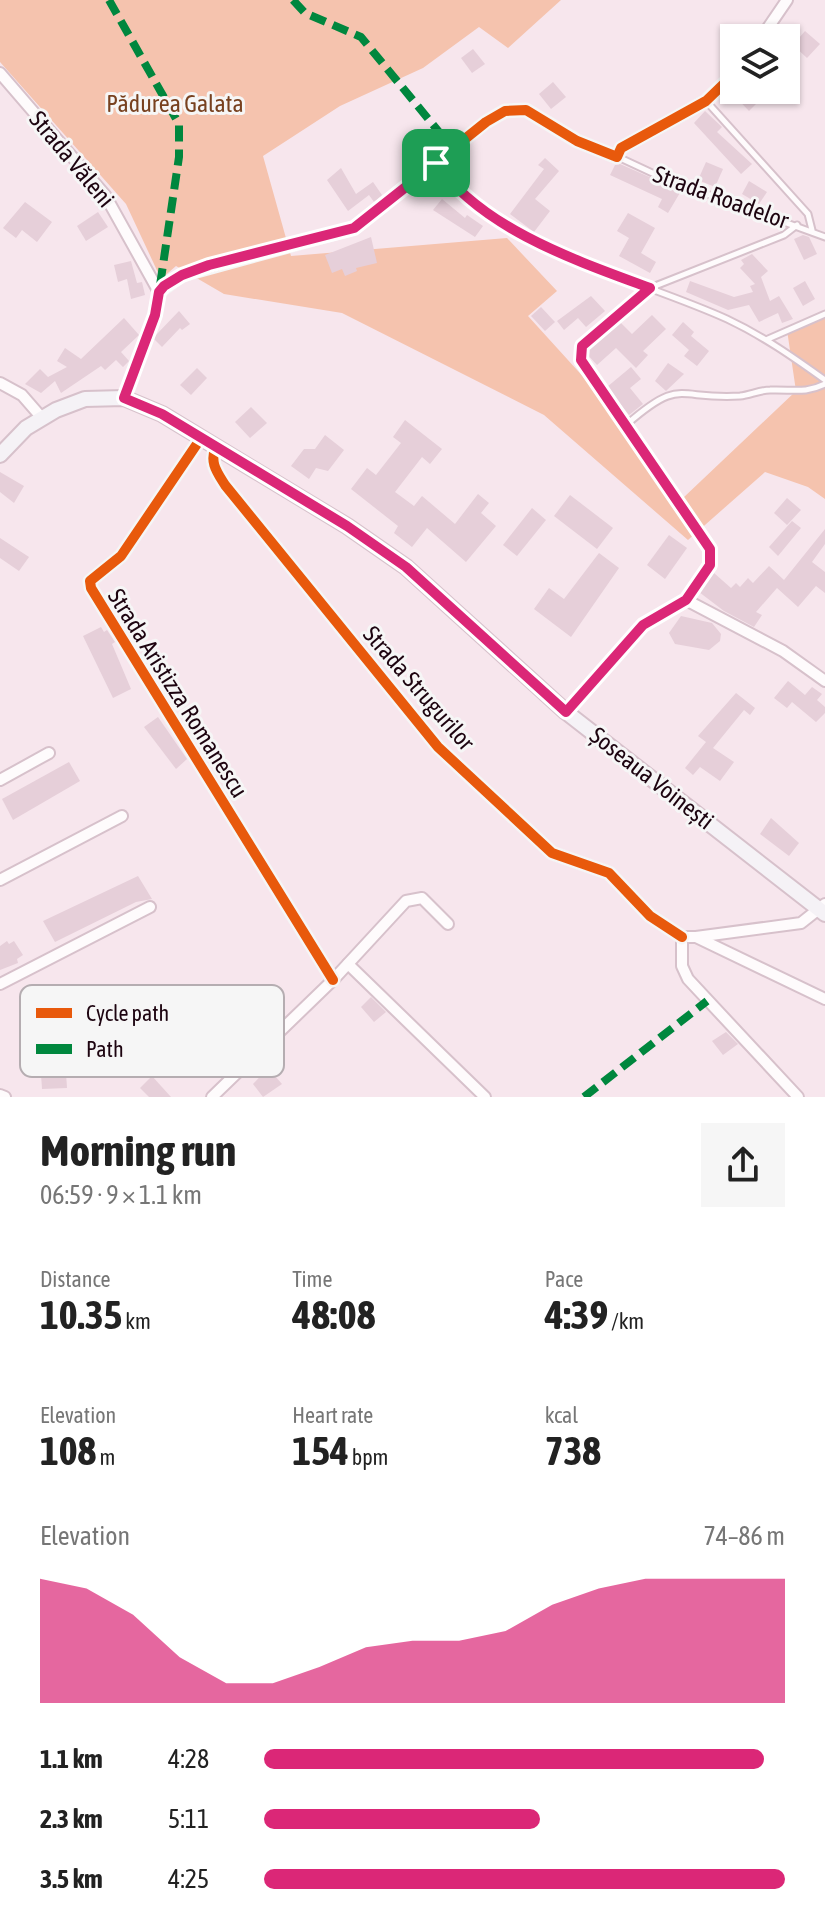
<!DOCTYPE html>
<meta charset="utf-8">
<style>
:root{--surface:#fff;--page:#f6f6f6;--text:#222;--muted:#767676;--accent:#db2777}
body{margin:0;font-family:"Asap Condensed",sans-serif;background:var(--page);color:var(--text);height:100vh;display:flex;flex-direction:column;font-size:30px;white-space:nowrap}
*{box-sizing:border-box;margin:0}
p{font-size:26px;color:var(--muted)}
.icon{flex:none;width:44px;height:44px;fill:none;stroke:currentColor;stroke-width:2;stroke-linecap:round;stroke-linejoin:round}
.map{position:relative;height:1097px;overflow:hidden}
.drawer{display:flex;flex-direction:column;background:var(--surface);flex:1}
.drawer>*{flex:none}
.tools{position:absolute;left:720px;top:24px;display:grid;gap:16px}
.tools a{display:grid;place-items:center;width:80px;height:80px;border-radius:0px;background:var(--surface);box-shadow:0 2px 6px #0004;font-size:40px}
.pin{position:absolute;display:grid;place-items:center;width:68px;height:68px;color:#fff;margin:-34px;border-radius:16px;box-shadow:0 4px 12px #0006}
.round{display:grid;place-items:center;flex:none;width:84px;height:84px;border-radius:0px;background:var(--page)}
.summary{display:flex;align-items:center;justify-content:space-between;height:136px;padding:0 40px}
h1{font-size:44px;font-weight:700;line-height:60px}
.metrics{display:grid;grid-template-columns:repeat(3,1fr);gap:12px;height:136px;padding:8px 40px}
.metrics div{display:grid;align-content:center}
.metrics b{font-size:40px;font-weight:700}
.metrics small{font-size:22px;font-weight:400}
.metrics p{font-size:22px}
.chart{height:224px;padding:16px 40px}
.chart p{display:flex;justify-content:space-between}
.chart svg{width:100%;height:144px;margin-top:8px;fill:var(--accent);opacity:.7}
ul{padding:0 40px;list-style:none;font-size:26px}
li{display:grid;grid-template-columns:128px 96px 1fr;align-items:center;height:60px}
li i{height:20px;border-radius:10px;background:var(--accent)}
.map>svg:first-child{display:block}
</style>
<div class="map">
<svg width="825" height="1097" viewBox="0 0 825 1097">
<rect width="100%" height="100%" fill="#f7e6ed"/>
<path fill="#f5c3ae" d="M 0,0 L 561,0 L 508,48 L 479,27 L 423,68 L 340,106 L 263,156 L 291,256 L 507,238 L 557,291 L 528,316 L 617,414 L 683,498 L 796,391 L 787,330 L 825,315 L 825,499 L 808,487 L 765,472 L 688,540 L 544,415 L 342,313 L 224,294 L 176,266 L 161,279 L 126,204 L 0,62 Z"/>
<g fill="#e6cfd9">
<path d="M 805,31 L 820,44 L 807,58 L 793,45 Z"/>
<path d="M 473,49 L 485,64 L 472,73 L 461,58 Z"/>
<path d="M 553,82 L 566,97 L 551,109 L 539,94 Z"/>
<path d="M 729,90 L 748,90 L 759,101 L 749,111 Z"/>
<path d="M 705,111 L 722,127 L 717,132 L 752,164 L 741,174 L 694,123 Z"/>
<path d="M 545,158 L 559,171 L 535,199 L 550,211 L 534,232 L 510,214 L 544,169 L 538,165 Z"/>
<path d="M 706,162 L 723,169 L 715,187 L 698,180 Z"/>
<path d="M 620,164 L 681,191 L 668,213 L 658,207 L 662,199 L 610,175 L 615,165 Z"/>
<path d="M 341,168 L 356,194 L 373,182 L 382,195 L 374,202 L 369,195 L 348,211 L 327,180 Z"/>
<path d="M 749,181 L 767,192 L 759,204 L 742,194 Z"/>
<path d="M 442,199 L 465,218 L 467,215 L 483,226 L 475,237 L 433,210 Z"/>
<path d="M 25,202 L 52,222 L 37,242 L 22,230 L 16,238 L 3,228 Z"/>
<path d="M 98,212 L 108,227 L 86,241 L 77,226 Z"/>
<path d="M 628,213 L 655,228 L 641,253 L 656,262 L 650,273 L 619,256 L 629,238 L 617,231 Z"/>
<path d="M 803,235 L 809,237 L 817,254 L 804,260 L 794,239 Z"/>
<path d="M 371,237 L 377,263 L 356,268 L 357,271 L 345,276 L 342,269 L 332,273 L 325,255 Z"/>
<path d="M 752,254 L 768,271 L 761,277 L 770,301 L 779,296 L 793,319 L 782,323 L 778,313 L 759,322 L 749,305 L 728,310 L 686,292 L 690,281 L 734,297 L 753,292 L 750,286 L 755,284 L 740,268 L 744,264 L 741,260 Z"/>
<path d="M 131,261 L 137,283 L 142,282 L 145,295 L 131,299 L 127,279 L 118,282 L 114,265 Z"/>
<path d="M 805,281 L 815,299 L 803,306 L 793,288 Z"/>
<path d="M 591,296 L 605,311 L 586,327 L 578,318 L 564,330 L 557,321 Z"/>
<path d="M 541,307 L 555,322 L 545,331 L 531,316 Z"/>
<path d="M 179,311 L 190,324 L 182,330 L 180,328 L 162,347 L 154,339 L 156,335 Z"/>
<path d="M 652,315 L 666,329 L 643,351 L 648,355 L 636,368 L 616,348 L 597,365 L 586,353 L 619,321 L 632,334 Z"/>
<path d="M 124,318 L 139,335 L 121,352 L 129,361 L 123,367 L 116,360 L 105,370 L 101,366 L 61,393 L 55,381 L 41,393 L 25,384 L 40,369 L 48,377 L 67,367 L 57,361 L 65,348 L 81,359 Z"/>
<path d="M 683,322 L 694,332 L 691,336 L 709,351 L 697,366 L 684,356 L 689,350 L 672,335 Z"/>
<path d="M 668,363 L 684,374 L 666,391 L 655,381 Z"/>
<path d="M 631,367 L 641,379 L 630,388 L 643,404 L 629,415 L 607,387 Z"/>
<path d="M 197,368 L 207,378 L 191,395 L 180,385 Z"/>
<path d="M 251,407 L 267,423 L 250,438 L 235,422 Z"/>
<path d="M 405,420 L 442,449 L 430,464 L 422,457 L 395,492 L 414,506 L 422,496 L 455,524 L 478,494 L 489,503 L 481,513 L 496,526 L 466,562 L 427,528 L 412,547 L 394,533 L 398,526 L 351,489 L 367,468 L 376,475 L 401,443 L 393,437 Z"/>
<path d="M 325,435 L 344,450 L 328,471 L 316,468 L 309,479 L 291,466 L 304,449 L 315,449 Z"/>
<path d="M 0,472 L 24,486 L 14,503 L 0,492 Z"/>
<path d="M 570,495 L 613,528 L 597,549 L 554,516 Z"/>
<path d="M 787,498 L 801,510 L 787,525 L 774,513 Z"/>
<path d="M 532,508 L 546,520 L 517,556 L 503,545 Z"/>
<path d="M 792,521 L 801,528 L 778,556 L 769,547 Z"/>
<path d="M 825,529 L 825,544 L 812,562 L 825,572 L 825,593 L 816,586 L 798,607 L 777,588 L 756,612 L 762,615 L 754,627 L 724,611 L 699,592 L 714,573 L 731,588 L 736,583 L 740,587 L 748,578 L 753,583 L 769,566 L 784,580 Z"/>
<path d="M 669,535 L 687,548 L 665,579 L 647,565 Z"/>
<path d="M 0,538 L 29,557 L 19,571 L 0,558 Z"/>
<path d="M 599,553 L 619,568 L 571,637 L 534,609 L 549,588 L 564,599 Z"/>
<path d="M 681,616 L 712,623 L 721,634 L 720,641 L 709,650 L 675,644 L 669,633 Z"/>
<path d="M 101,627 L 104,632 L 107,630 L 115,642 L 112,644 L 131,689 L 113,698 L 83,636 Z"/>
<path d="M 788,681 L 805,695 L 812,687 L 822,694 L 817,700 L 825,707 L 825,713 L 816,722 L 792,702 L 787,708 L 774,698 Z"/>
<path d="M 736,693 L 755,708 L 750,715 L 744,710 L 713,748 L 734,762 L 720,781 L 700,767 L 693,775 L 685,768 L 706,742 L 698,736 Z"/>
<path d="M 158,717 L 187,759 L 176,769 L 144,727 Z"/>
<path d="M 69,762 L 80,781 L 13,820 L 2,799 Z"/>
<path d="M 771,818 L 799,843 L 789,856 L 760,834 Z"/>
<path d="M 138,876 L 152,899 L 136,902 L 55,942 L 43,921 Z"/>
<path d="M 7,941 L 9,944 L 14,941 L 23,955 L 17,959 L 18,963 L 0,970 L 0,946 Z"/>
<path d="M 371,997 L 386,1012 L 374,1022 L 361,1007 Z"/>
<path d="M 726,1032 L 738,1044 L 723,1055 L 712,1041 Z"/>
<path d="M 268,1068 L 282,1084 L 263,1097 L 253,1084 Z"/>
<path d="M 66,1073 L 67,1088 L 42,1089 L 41,1074 Z"/>
<path d="M 152,1076 L 171,1097 L 149,1097 L 140,1088 Z"/>
</g>
<g fill="none" stroke-linecap="round" stroke-linejoin="round">
<defs>
<g id="service">
<path d="M 707,102 L 808,214 L 812,230"/>
<path d="M 618,157 L 663,178 L 825,237"/>
<path d="M 436,163 C 497,249 635,277 727,319 C 763,336 793,357 825,380"/>
<path d="M 768,339 L 825,314"/>
<path d="M 626,425 C 682,376 676,400 740,396 C 750,395 760,390 770,390 C 792,389 805,394 825,384"/>
<path d="M 687,600 L 710,565 L 710,549 L 586,371 L 579,353 L 582,346 L 650,288 L 784,235 L 797,225"/>
</g>
<g id="minor">
<path d="M 761,38 L 787,0"/>
<path d="M 0,73 L 105,195 L 159,292"/>
<path d="M 0,383 L 22,395 L 42,418"/>
<path d="M 124,398 L 155,315 L 159,292 L 182,275 L 354,228 L 486,122 L 505,111 L 526,110 L 577,141 L 617,157 L 621,148 L 706,101 L 734,74"/>
<path d="M 201,438 L 121,556 L 90,581 L 91,588 L 333,980"/>
<path d="M 216,447 C 209,462 217,472 225,485 L 438,747 L 552,853 L 609,873 L 650,916 L 682,937"/>
<path d="M 566,712 L 643,625 L 686,600 L 783,651 L 825,681"/>
<path d="M 0,780 L 49,753"/>
<path d="M 0,880 L 122,816"/>
<path d="M 696,937 L 801,923 L 825,904"/>
<path d="M 348,964 L 485,1097"/>
<path d="M 0,984 L 150,907"/>
<path d="M 0,1095 L 5,1097"/>
<path d="M 212,1097 L 333,980 L 406,901 L 422,898 L 448,924"/>
<path d="M 798,1097 L 688,979 L 682,966 L 682,937 L 696,937 L 825,999"/>
</g>
<path id="secondary" d="M 0,455 L 26,428 L 56,410 L 85,399 L 124,398 L 162,414 L 347,526 L 406,567 L 566,712 L 825,914"/>
</defs>
<use href="#service" stroke="#d7c1cb" stroke-width="9"/>
<use href="#minor" stroke="#d7c1cb" stroke-width="14"/>
<use href="#secondary" stroke="#d7c1cb" stroke-width="18"/>
<use href="#service" stroke="#fefbfc" stroke-width="5"/>
<use href="#minor" stroke="#fefbfc" stroke-width="10"/>
<use href="#secondary" stroke="#f5f2f6" stroke-width="14"/>
<g stroke="#00873e" stroke-width="8" stroke-dasharray="16 8" stroke-linecap="butt">
<path d="M 109,0 L 179,124 L 179,157 L 159,292"/>
<path d="M 293,0 L 305,13 L 361,37 L 453,149"/>
<path d="M 584,1097 L 707,1001"/>
</g>
<defs>
<g id="cycleway">
<path d="M 124,398 L 155,315 L 159,292 L 182,275 L 354,228 L 486,122 L 505,111 L 526,110 L 577,141 L 617,157 L 621,148 L 706,101 L 734,74"/>
<path d="M 201,438 L 121,556 L 90,581 L 91,588 L 333,980"/>
<path d="M 216,447 C 209,462 217,472 225,485 L 438,747 L 552,853 L 609,873 L 650,916 L 682,937"/>
</g>
</defs>
<use href="#cycleway" stroke="#f6f6f6" stroke-width="15"/>
<use href="#cycleway" stroke="#e8590c" stroke-width="10"/>
</g>
<g fill="none" stroke-linecap="round" stroke-linejoin="round">
<defs>
<path id="route" d="M 436,163 C 482,229 577,261 650,288 L 582,346 L 581,360 L 710,549 L 710,565 L 686,600 L 643,625 L 566,712 L 406,567 L 347,526 L 162,414 L 124,398 L 155,315 L 159,292 L 164,286 L 182,275 L 209,265 L 354,228 Z"/>
</defs>
<use href="#route" stroke="#fff" stroke-width="16"/>
<use href="#route" stroke="#db2777" stroke-width="10"/>
</g>
<g text-anchor="middle" dominant-baseline="central" stroke-width="6" stroke-linejoin="round" paint-order="stroke">
<g font-size="24" fill="#78411f" stroke="#f6f6f6">
<text x="175" y="103">Pădurea Galata</text>
</g>
<g font-size="24" fill="#1d0410" stroke="#f6f6f6">
<text transform="translate(72 159) rotate(50)">Strada Văleni</text>
<text transform="translate(721 197) rotate(20)">Strada Roadelor</text>
<text transform="translate(419 688) rotate(49)">Strada Strugurilor</text>
<text transform="translate(178 693) rotate(58)">Strada Aristizza Romanescu</text>
<text transform="translate(652 778) rotate(38)">Șoseaua Voinești</text>
</g>
</g>
<rect x="20" y="985" width="264" height="92" rx="12" fill="#f6f6f6" stroke="#b5adb1" stroke-width="2"/>
<rect x="36" y="1008" width="36" height="10" fill="#e8590c"/>
<rect x="36" y="1044" width="36" height="10" fill="#00873e"/>
<g font-size="22" fill="#1d0410">
<text x="86" y="1021">Cycle path</text>
<text x="86" y="1057">Path</text>
</g>
</svg>
<div class="tools">
<a><svg class="icon" aria-label="layers" viewBox="0 0 24 24"><path d="M12 4l9 5-9 5-9-5zM3 14l9 5 9-5"/></svg></a>
</div>
<div class="pin" style="left:436px;top:163px;background:#1e9e55"><svg class="icon" aria-label="arrive" viewBox="0 0 24 24"><path d="M6 21V4h12l-3 4 3 4H6"/></svg></div>
</div>
<section class="drawer">
<div class="summary"><div><h1>Morning run</h1><p>06:59 · 9 × 1.1 km</p></div><a class="round"><svg class="icon" aria-label="share" viewBox="0 0 24 24"><path d="M12 15V3M7 8l5-5 5 5M5 13v7h14v-7"/></svg></a></div>
<div class="metrics">
<div><p>Distance</p><b>10.35<small> km</small></b></div>
<div><p>Time</p><b>48:08</b></div>
<div><p>Pace</p><b>4:39<small> /km</small></b></div>
</div>
<div class="metrics">
<div><p>Elevation</p><b>108<small> m</small></b></div>
<div><p>Heart rate</p><b>154<small> bpm</small></b></div>
<div><p>kcal</p><b>738</b></div>
</div>
<div class="chart"><p><span>Elevation</span>74–86 m</p>
<svg viewBox="0 0 160 44" preserveAspectRatio="none"><path d="M0 44V6L10 9L20 17L30 30L40 38L50 38L60 33L70 27L80 25L90 25L100 22L110 14L120 9L130 6L140 6L150 6L160 6V44z"/></svg>
</div>
<ul>
<li><b>1.1 km</b>4:28<i style="width:96%"></i></li>
<li><b>2.3 km</b>5:11<i style="width:53%"></i></li>
<li><b>3.5 km</b>4:25<i style="width:100%"></i></li>
</ul>
</section>
